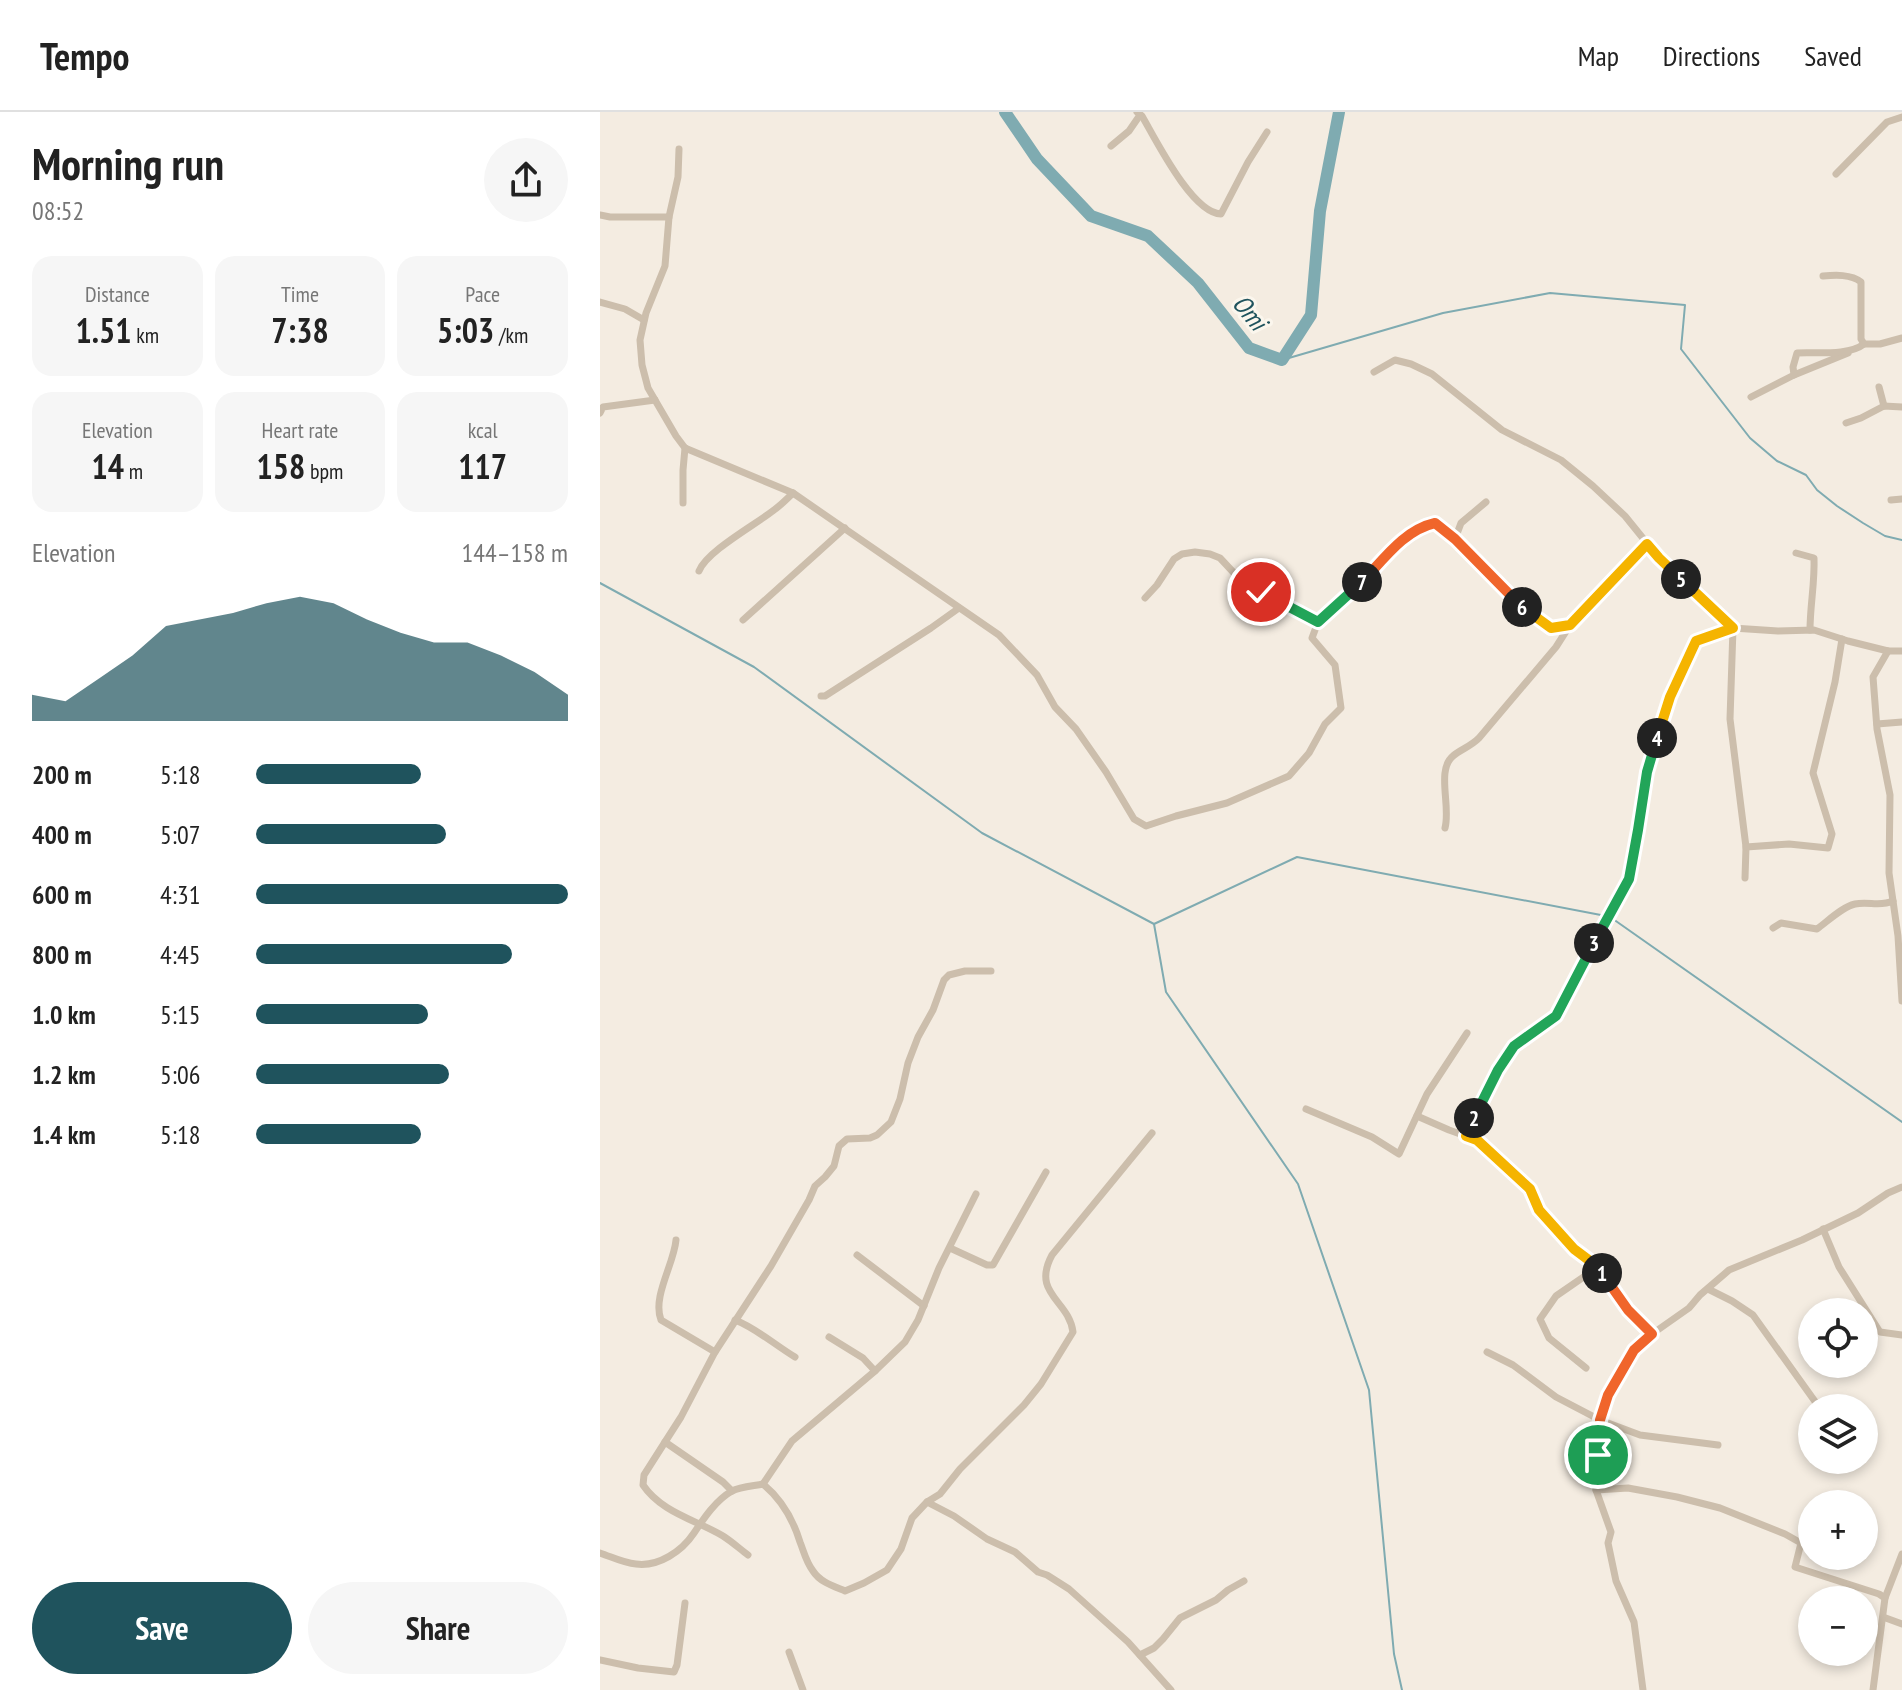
<!DOCTYPE html>
<meta charset="utf-8">
<style>
:root{--surface:#fff;--page:#f6f6f6;--text:#222;--muted:#767676;--line:#e0e0e0;--accent:#1f535d}
body{margin:0;font-family:"PT Sans Narrow",sans-serif;background:var(--page);color:var(--text);height:100vh;display:flex;flex-direction:column;font-size:30px;white-space:nowrap}
*{box-sizing:border-box;margin:0}
p{font-size:26px;color:var(--muted)}
.icon{flex:none;width:44px;height:44px;fill:none;stroke:currentColor;stroke-width:2;stroke-linecap:round;stroke-linejoin:round}
.map{position:relative;flex:1;overflow:hidden}
.side{display:flex;flex-direction:column;background:var(--surface);width:600px}
.side>*{flex:none}
.tools{position:absolute;left:1198px;top:1186px;display:grid;gap:16px}
.tools a{display:grid;place-items:center;width:80px;height:80px;border-radius:50%;background:var(--surface);box-shadow:0 4px 12px #0003;font-size:40px}
.pin{position:absolute;display:grid;place-items:center;width:68px;height:68px;color:#fff;margin:-34px;border:4px solid #fff;border-radius:50%;box-shadow:0 2px 8px #0007}
.km{position:absolute;width:40px;height:40px;margin:-20px;border-radius:50%;background:#222;color:#fff;font-size:22px;line-height:40px;text-align:center}
.round{display:grid;place-items:center;flex:none;width:84px;height:84px;border-radius:42px;background:var(--page)}
.summary{display:flex;align-items:center;justify-content:space-between;height:136px;padding:0 32px}
h1{font-size:44px;font-weight:800;line-height:60px}
.figures{display:grid;grid-template-columns:repeat(3,1fr);gap:12px;height:136px;padding:8px 32px}
.figures div{display:grid;align-content:center;border-radius:20px;background:var(--page);text-align:center}
.figures b{font-size:34px;font-weight:800}
.figures small{font-size:22px;font-weight:400}
.figures p{font-size:22px}
.chart{height:224px;padding:16px 32px}
.chart p{display:flex;justify-content:space-between}
.chart svg{width:100%;height:144px;margin-top:8px;fill:var(--accent);opacity:.7}
.button{display:flex;gap:16px;margin-top:auto;padding:16px 32px}
.button a{flex:1;height:92px;border-radius:48px;background:var(--accent);color:#fff;font-size:32px;font-weight:800;line-height:92px;text-align:center}
.button a+a{background:var(--page);color:var(--text)}
ul{padding:0 32px;list-style:none;font-size:26px}
li{display:grid;grid-template-columns:128px 96px 1fr;align-items:center;height:60px}
li i{height:20px;border-radius:10px;background:var(--accent)}
header{display:flex;align-items:center;gap:48px;box-sizing:border-box;height:112px;padding:0 40px;background:var(--surface);border-bottom:2px solid var(--line)}
header strong{font-size:38px}
nav{display:flex;gap:44px;margin-inline-start:auto;font-size:28px}
main{display:flex;flex:1;min-height:0}
.map>svg:first-child{display:block}
</style>
<header>
<strong>Tempo</strong>
<nav><a>Map</a><a>Directions</a><a>Saved</a></nav>
</header>
<main>
<section class="side">
<div class="summary"><div><h1>Morning run</h1><p>08:52</p></div><a class="round"><svg class="icon" aria-label="share" viewBox="0 0 24 24"><path d="M12 15V3M7 8l5-5 5 5M5 13v7h14v-7"/></svg></a></div>
<div class="figures">
<div><p>Distance</p><b>1.51<small> km</small></b></div>
<div><p>Time</p><b>7:38</b></div>
<div><p>Pace</p><b>5:03<small> /km</small></b></div>
</div>
<div class="figures">
<div><p>Elevation</p><b>14<small> m</small></b></div>
<div><p>Heart rate</p><b>158<small> bpm</small></b></div>
<div><p>kcal</p><b>117</b></div>
</div>
<div class="chart"><p><span>Elevation</span>144–158 m</p>
<svg viewBox="0 0 160 44" preserveAspectRatio="none"><path d="M0 44V36L10 38L20 31L30 24L40 15L50 13L60 11L70 8L80 6L90 8L100 13L110 17L120 20L130 20L140 24L150 29L160 36V44z"/></svg>
</div>
<ul>
<li><b>200 m</b>5:18<i style="width:53%"></i></li>
<li><b>400 m</b>5:07<i style="width:61%"></i></li>
<li><b>600 m</b>4:31<i style="width:100%"></i></li>
<li><b>800 m</b>4:45<i style="width:82%"></i></li>
<li><b>1.0 km</b>5:15<i style="width:55%"></i></li>
<li><b>1.2 km</b>5:06<i style="width:62%"></i></li>
<li><b>1.4 km</b>5:18<i style="width:53%"></i></li>
</ul>
<div class="button"><a>Save</a><a>Share</a></div>
</section>
<div class="map">
<svg width="1302" height="1578" viewBox="0 0 1302 1578">
<rect width="100%" height="100%" fill="#f4ece1"/>
<g fill="none" stroke-linecap="round" stroke-linejoin="round">
<g stroke="#7fabb1" stroke-width="2">
<path d="M 682,248 L 843,201 L 950,181 L 1085,193 L 1081,237 L 1150,326 L 1177,349 L 1206,363 L 1217,378 L 1237,394 L 1263,411 L 1285,424 L 1302,428"/>
<path d="M 0,471 L 154,555 L 382,721 L 554,812 L 697,745 L 1006,804"/>
<path d="M 1013,807 L 1302,1010"/>
<path d="M 554,812 L 566,880 L 698,1072 L 769,1278 L 794,1542 L 802,1578"/>
</g>
<path stroke="#7fabb1" stroke-width="12" d="M 405,0 L 437,47 L 491,104 L 548,124 L 598,171 L 649,236 L 682,248 L 711,203 L 720,99 L 739,0"/>
<g stroke="#ccbeac" stroke-width="7">
<path d="M 537,0 L 542,4 C 556,28 592,101 621,102 L 648,50 L 667,20"/>
<path d="M 511,34 L 529,19 L 540,3"/>
<path d="M 79,37 L 78,65 L 69,105 L 65,154 L 46,201 L 40,228 L 42,253 L 48,276 L 76,324 L 85,336 L 193,381 L 399,523 L 437,563 L 455,595 L 476,617 L 506,660 L 534,707 L 546,714 L 576,704 L 627,691 L 689,664 L 709,641 L 725,612 L 741,596 L 735,553 L 712,526 L 718,510 L 762,470 L 804,426 L 822,414 L 835,411 C 877,443 906,487 951,516 L 970,513 L 1047,432"/>
<path d="M 1236,62 L 1287,10 L 1302,5"/>
<path d="M 0,103 L 10,105 L 69,105"/>
<path d="M 1223,164 C 1235,163 1251,162 1261,170 L 1261,227 L 1264,232 L 1280,232 L 1302,226"/>
<path d="M 0,190 L 25,197 L 44,208"/>
<path d="M 774,260 L 795,248 L 811,252 L 832,262 L 902,318 L 961,348 L 993,374 L 1025,404 L 1059,446 L 1133,516 L 1130,607 L 1146,735 L 1145,766"/>
<path d="M 1194,263 L 1248,241"/>
<path d="M 1279,275 L 1284,294"/>
<path d="M 1151,285 L 1194,263 L 1193,255 L 1197,241 C 1216,240 1249,244 1264,232"/>
<path d="M 0,301 L 3,295 L 55,288"/>
<path d="M 1246,311 L 1261,306 L 1284,294 L 1302,295"/>
<path d="M 1291,388 L 1302,387"/>
<path d="M 83,391 L 83,358 L 85,336"/>
<path d="M 855,427 L 861,411 L 886,390"/>
<path d="M 1196,441 L 1214,446 C 1215,470 1210,494 1210,518"/>
<path d="M 99,459 C 107,439 155,413 174,398 C 181,393 187,387 193,381"/>
<path d="M 545,486 L 557,473 L 574,447 L 582,442 L 595,440 L 610,442 L 620,446 L 634,461 L 661,480 L 718,510"/>
<path d="M 143,508 L 245,416"/>
<path d="M 1288,539 L 1273,565 L 1277,617 L 1290,683 L 1289,761 L 1298,824 L 1302,889"/>
<path d="M 221,584 L 225,584 L 331,516 L 359,496"/>
<path d="M 1277,612 L 1302,610"/>
<path d="M 845,716 C 851,694 836,658 853,644 C 861,637 870,635 879,626 L 956,535 L 970,513"/>
<path d="M 1146,735 L 1189,732 L 1228,736 L 1232,722 L 1213,661 L 1235,570 L 1242,527"/>
<path d="M 1173,816 L 1181,811 L 1217,817 C 1228,809 1242,795 1255,792 C 1268,789 1280,795 1293,789"/>
<path d="M 706,997 L 772,1025 L 799,1042 L 827,982 L 867,921"/>
<path d="M 817,1004 L 849,1018 L 877,1028 L 896,1044 L 930,1077 L 939,1098 L 974,1137 L 998,1155 L 1028,1198 L 1052,1222"/>
<path d="M 866,1024 L 898,958 L 914,934 L 956,904 L 1029,767 L 1047,660 L 1070,585 L 1096,529 L 1133,516 L 1178,519 L 1214,518 L 1248,529 L 1288,539 L 1302,539"/>
<path d="M 1223,1117 L 1239,1155 L 1280,1220 L 1302,1223"/>
<path d="M 76,1128 C 74,1152 52,1185 61,1208 L 115,1240"/>
<path d="M 350,1136 L 387,1153 L 393,1153 L 446,1060"/>
<path d="M 257,1143 L 324,1194"/>
<path d="M 1108,1177 L 1132,1189 L 1153,1203 L 1219,1295"/>
<path d="M 135,1208 C 156,1216 175,1233 195,1245"/>
<path d="M 229,1225 L 263,1246 L 275,1259"/>
<path d="M 887,1240 L 913,1253 L 956,1285 L 1000,1308 L 1040,1323 L 1118,1333"/>
<path d="M 986,1256 L 949,1226 L 940,1207 L 956,1184 L 998,1155"/>
<path d="M 65,1330 L 44,1363 L 43,1373 C 61,1400 96,1408 123,1424 C 131,1429 140,1437 148,1443"/>
<path d="M 163,1372 L 192,1329 L 275,1259 L 305,1230 L 318,1208 L 339,1156 L 376,1082"/>
<path d="M 996,1378 L 1028,1376 L 1077,1385 L 1120,1396 L 1185,1422 L 1201,1431 L 1195,1455 L 1279,1482 L 1285,1486"/>
<path d="M 132,1379 L 123,1370 L 65,1330 L 81,1305 L 115,1240 L 171,1154 L 209,1088 L 215,1074 L 225,1065 L 234,1054 L 239,1034 L 247,1027 L 270,1026 L 277,1023 L 291,1010 L 300,987 L 308,951 L 318,925 L 333,898 L 344,868 L 349,863 L 365,859 L 391,859"/>
<path d="M 327,1390 L 354,1404 L 387,1427 L 415,1440 L 438,1460 L 447,1463 L 469,1477 L 528,1530 L 571,1578"/>
<path d="M 0,1441 C 12,1445 23,1451 36,1452 C 59,1455 82,1439 94,1421 C 104,1406 116,1388 132,1379 C 140,1375 153,1374 163,1372 C 181,1387 193,1407 200,1430 C 204,1440 206,1450 213,1459 C 220,1470 233,1474 245,1479 L 264,1471 L 287,1458 L 301,1437 L 312,1406 L 327,1390 L 340,1382 L 360,1357 L 424,1293 L 441,1272 L 473,1220 C 469,1188 431,1182 452,1143 L 552,1021"/>
<path d="M 1283,1505 L 1302,1512"/>
<path d="M 189,1540 L 203,1578"/>
<path d="M 540,1543 L 554,1536 L 563,1527 L 580,1506 L 616,1488 L 628,1478 L 644,1469"/>
<path d="M 0,1548 L 38,1556 L 74,1560 L 77,1553 L 85,1491"/>
<path d="M 1043,1578 L 1034,1510 L 1016,1469 L 1008,1431 L 1011,1420 L 996,1378 L 1000,1308 L 1013,1273 L 1034,1238 L 1052,1222 L 1089,1196 L 1100,1183 L 1129,1158 L 1202,1128 L 1258,1101 L 1288,1081 L 1302,1075"/>
<path d="M 1273,1578 L 1285,1486 L 1302,1442"/>
</g>
</g>
<g fill="none" stroke-linecap="round" stroke-linejoin="round">
<defs>
<path id="split-1" d="M 998,1343 L 1000,1308 L 1008,1283 L 1034,1238 L 1052,1222 L 1028,1198 L 1002,1161"/>
<path id="split-2" d="M 874,1006 L 866,1024 L 877,1028 L 930,1077 L 939,1098 L 974,1137 L 998,1155 L 1002,1161"/>
<path id="split-3" d="M 874,1006 L 898,958 L 914,934 L 956,904 L 994,831"/>
<path id="split-4" d="M 994,831 L 1029,767 L 1038,718 L 1047,660 L 1057,626"/>
<path id="split-5" d="M 1057,626 L 1070,585 L 1096,529 L 1133,516 L 1081,467"/>
<path id="split-6" d="M 922,495 L 951,516 L 970,513 L 1047,432 L 1059,446 L 1081,467"/>
<path id="split-7" d="M 762,470 C 784,447 804,418 835,411 L 855,427 L 922,495"/>
<path id="split-8" d="M 661,480 L 718,510 L 762,470"/>
</defs>
<use href="#split-1" stroke="#fff" stroke-width="16"/>
<use href="#split-2" stroke="#fff" stroke-width="16"/>
<use href="#split-3" stroke="#fff" stroke-width="16"/>
<use href="#split-4" stroke="#fff" stroke-width="16"/>
<use href="#split-5" stroke="#fff" stroke-width="16"/>
<use href="#split-6" stroke="#fff" stroke-width="16"/>
<use href="#split-7" stroke="#fff" stroke-width="16"/>
<use href="#split-8" stroke="#fff" stroke-width="16"/>
<use href="#split-1" stroke="#f0652b" stroke-width="10"/>
<use href="#split-2" stroke="#f5b400" stroke-width="10"/>
<use href="#split-3" stroke="#22a559" stroke-width="10"/>
<use href="#split-4" stroke="#22a559" stroke-width="10"/>
<use href="#split-5" stroke="#f5b400" stroke-width="10"/>
<use href="#split-6" stroke="#f5b400" stroke-width="10"/>
<use href="#split-7" stroke="#f0652b" stroke-width="10"/>
<use href="#split-8" stroke="#22a559" stroke-width="10"/>
</g>
<g text-anchor="middle" dominant-baseline="central" stroke-width="6" stroke-linejoin="round" paint-order="stroke">
<g font-size="26" font-style="italic" fill="#1f535d" stroke="#fbf6ed">
<text transform="translate(650 200) rotate(50)">Omi</text>
</g>
</g>
</svg>
<div class="tools">
<a><svg class="icon" aria-label="locate" viewBox="0 0 24 24"><circle cx="12" cy="12" r="6"/><path d="M12 2v4M12 18v4M2 12h4M18 12h4"/></svg></a>
<a><svg class="icon" aria-label="layers" viewBox="0 0 24 24"><path d="M12 4l9 5-9 5-9-5zM3 14l9 5 9-5"/></svg></a>
<a>+</a>
<a>−</a>
</div>
<div class="pin" style="left:998px;top:1343px;background:#1e9e55"><svg class="icon" aria-label="arrive" viewBox="0 0 24 24"><path d="M6 21V4h12l-3 4 3 4H6"/></svg></div>
<div class="pin" style="left:661px;top:480px;background:#d93025"><svg class="icon" aria-label="check" viewBox="0 0 24 24"><path d="M5 12l5 5 9-10"/></svg></div>
<b class="km" style="left:1002px;top:1161px">1</b>
<b class="km" style="left:874px;top:1006px">2</b>
<b class="km" style="left:994px;top:831px">3</b>
<b class="km" style="left:1057px;top:626px">4</b>
<b class="km" style="left:1081px;top:467px">5</b>
<b class="km" style="left:922px;top:495px">6</b>
<b class="km" style="left:762px;top:470px">7</b>
</div>
</main>
